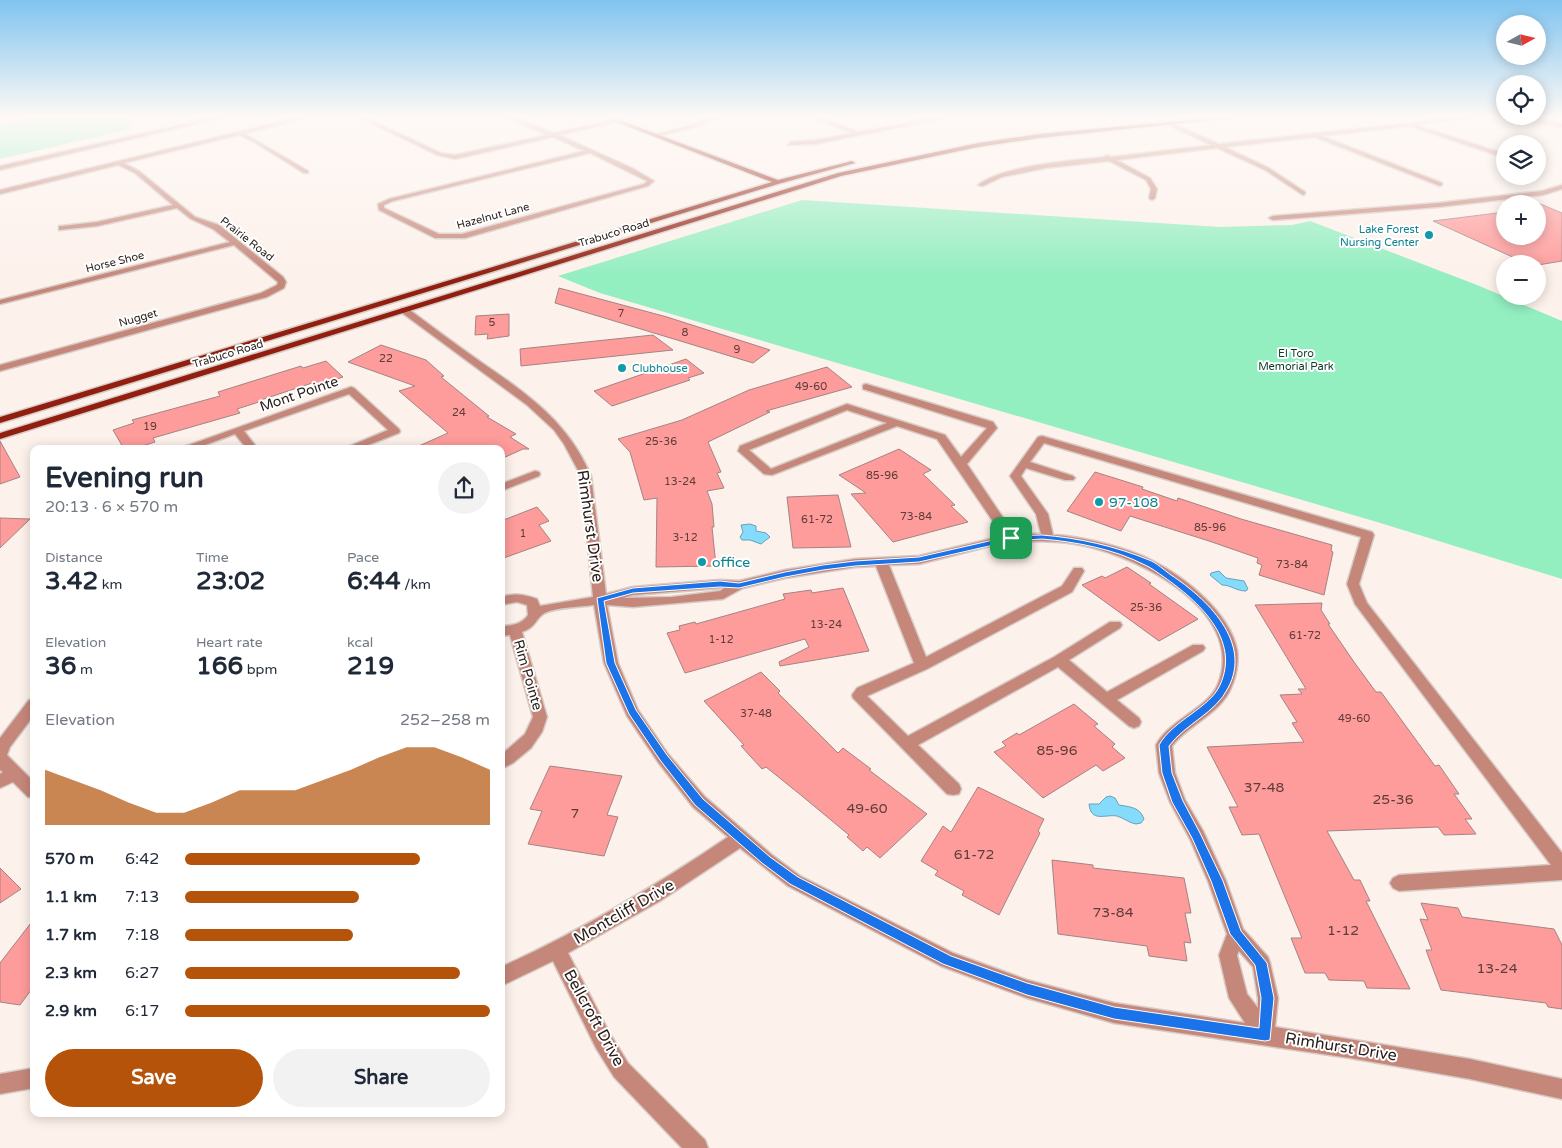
<!DOCTYPE html>
<meta charset="utf-8">
<style>
:root{--surface:#fff;--page:#f2f2f3;--text:#1f2937;--muted:#747a83;--accent:#b45309}
body{margin:0;font-family:"Varela Round",sans-serif;background:var(--page);color:var(--text);height:100vh;display:flex;flex-direction:column;font-size:19px;white-space:nowrap}
*{box-sizing:border-box;margin:0}
p{font-size:16px;color:var(--muted)}
.icon{flex:none;width:28px;height:28px;fill:none;stroke:currentColor;stroke-width:2;stroke-linecap:round;stroke-linejoin:round}
.map{position:relative;flex:1;overflow:hidden}
.sheet{position:absolute;left:30px;top:445px;width:475px;height:672px;display:flex;flex-direction:column;background:var(--surface);border-radius:10px;box-shadow:0 2px 12px #0003}
.sheet>*{flex:none}
.needle{width:32px;rotate:82deg}
.controls{position:absolute;left:1496px;top:15px;display:grid;gap:10px}
.controls a{display:grid;place-items:center;width:50px;height:50px;border-radius:50%;background:var(--surface);box-shadow:0 2px 12px #0003;font-size:25px}
.pin{position:absolute;display:grid;place-items:center;width:42px;height:42px;color:#fff;margin:-21px;border-radius:10px;box-shadow:0 2px 8px #0006}
.round{display:grid;place-items:center;flex:none;width:52px;height:52px;border-radius:26px;background:var(--page)}
.overview{display:flex;align-items:center;justify-content:space-between;height:85px;padding:0 15px}
h1{font-size:28px;font-weight:700;line-height:38px}
.metrics{display:grid;grid-template-columns:repeat(3,1fr);gap:8px;height:85px;padding:5px 15px}
.metrics div{display:grid;align-content:center}
.metrics b{font-size:25px;font-weight:700}
.metrics small{font-size:14px;font-weight:400}
.metrics p{font-size:14px}
.chart{height:140px;padding:10px 15px}
.chart p{display:flex;justify-content:space-between}
.chart svg{width:100%;height:90px;margin-top:5px;fill:var(--accent);opacity:.7}
.button{display:flex;gap:10px;margin-top:auto;padding:10px 15px}
.button a{flex:1;height:58px;border-radius:30px;background:var(--accent);color:#fff;font-size:20px;font-weight:700;line-height:58px;text-align:center}
.button a+a{background:var(--page);color:var(--text)}
ul{padding:0 15px;list-style:none;font-size:16px}
li{display:grid;grid-template-columns:80px 60px 1fr;align-items:center;height:38px}
li i{height:12px;border-radius:6px;background:var(--accent)}
.map>svg:first-child{display:block}
</style>
<div class="map">
<svg width="1562" height="1148" viewBox="0 0 1562 1148">
<rect width="100%" height="100%" fill="#fdf1eb"/>
<g fill="#93eec0">
<path d="M 43,116 L 126,116 L 130,121 L 128,126 L 135,128 L 0,159 L 0,125 Z"/>
<path d="M 802,200 L 1220,227 L 1292,225 L 1310,221 L 1477,285 L 1562,321 L 1562,579 L 1377,522 L 600,293 L 558,276 Z"/>
</g>
<g fill="#84dbfc" stroke="#68a2b8">
<path d="M 750,524 L 756,526 L 756,531 L 766,533 L 770,537 L 761,544 L 750,540 L 742,540 L 740,537 L 743,532 L 741,525 Z"/>
<path d="M 1219,571 L 1226,578 L 1244,581 L 1248,589 L 1246,591 C 1236,591 1231,585 1222,585 L 1210,575 L 1211,573 Z"/>
<path d="M 1110,796 L 1115,798 L 1119,805 C 1130,807 1140,807 1144,819 L 1141,823 L 1136,824 C 1129,823 1124,818 1117,816 C 1105,814 1091,823 1089,804 L 1099,804 L 1106,797 Z"/>
</g>
<g fill="#fe9b9b" stroke="#a38483">
<path d="M 1538,203 L 1562,213 L 1562,261 L 1538,265 L 1528,264 L 1433,221 L 1505,212 L 1505,236 L 1538,236 Z"/>
<path d="M 559,288 L 667,317 L 770,350 L 753,363 L 555,303 Z"/>
<path d="M 509,314 L 509,336 L 487,339 L 488,334 L 475,335 L 476,316 Z"/>
<path d="M 653,335 L 673,350 L 521,366 L 520,349 Z"/>
<path d="M 381,345 L 426,360 L 444,376 L 441,377 L 489,416 L 487,417 L 516,434 L 510,437 L 529,449 L 523,449 L 501,459 L 501,449 L 412,449 L 448,433 L 399,391 L 415,386 L 348,362 Z"/>
<path d="M 686,359 L 704,373 L 688,378 L 690,380 L 612,406 L 594,391 Z"/>
<path d="M 326,361 L 343,377 L 315,386 L 312,383 L 261,400 L 262,401 L 237,409 L 240,413 L 153,438 L 155,442 L 133,449 L 124,449 L 113,430 L 134,423 L 132,420 L 220,396 L 218,392 L 301,366 L 303,368 Z"/>
<path d="M 827,367 L 852,387 L 766,411 L 770,412 L 708,442 L 721,472 L 717,473 L 724,488 L 707,491 L 712,504 L 714,527 L 712,527 L 716,566 L 656,567 L 657,498 L 644,500 L 630,452 L 618,439 L 682,420 L 749,390 Z"/>
<path d="M 0,441 L 20,477 L 0,484 Z"/>
<path d="M 899,449 L 931,470 L 923,474 L 955,505 L 951,506 L 968,522 L 893,542 L 851,494 L 866,493 L 839,475 Z"/>
<path d="M 1095,472 L 1143,487 L 1142,489 L 1177,501 L 1178,498 L 1241,519 L 1332,545 L 1331,551 L 1333,552 L 1324,595 L 1259,575 L 1262,565 L 1257,563 L 1258,558 L 1209,541 L 1130,516 L 1121,531 L 1067,511 Z"/>
<path d="M 838,495 L 851,547 L 793,548 L 787,497 Z"/>
<path d="M 537,507 L 549,521 L 539,525 L 551,541 L 501,559 L 501,521 Z"/>
<path d="M 0,518 L 30,519 L 0,548 Z"/>
<path d="M 1127,567 L 1151,583 L 1149,584 L 1198,619 L 1159,641 L 1082,585 L 1102,576 L 1105,578 Z"/>
<path d="M 843,588 L 869,651 L 780,666 L 779,662 L 809,647 L 805,639 L 685,673 L 667,633 L 680,630 L 679,626 L 695,622 L 696,624 L 785,599 L 783,594 L 811,590 L 812,593 Z"/>
<path d="M 1322,603 L 1321,610 L 1330,624 L 1328,624 L 1354,662 L 1376,692 L 1381,692 L 1435,766 L 1439,765 L 1459,794 L 1454,794 L 1472,819 L 1465,819 L 1476,834 L 1444,835 L 1438,827 L 1327,831 L 1354,880 L 1360,880 L 1370,901 L 1366,901 L 1410,989 L 1367,988 L 1364,981 L 1329,980 L 1325,973 L 1305,973 L 1291,938 L 1302,938 L 1259,834 L 1242,835 L 1229,807 L 1238,807 L 1207,747 L 1304,742 L 1292,723 L 1297,722 L 1280,695 L 1302,694 L 1298,689 L 1306,689 L 1255,605 Z"/>
<path d="M 761,672 L 780,691 L 778,693 L 838,753 L 843,748 L 871,769 L 869,770 L 927,814 L 880,858 L 867,847 L 863,851 L 847,837 L 849,835 L 802,796 L 766,767 L 762,769 L 741,746 L 744,745 L 704,701 Z"/>
<path d="M 1074,704 L 1098,724 L 1094,726 L 1115,744 L 1112,747 L 1125,758 L 1103,771 L 1096,765 L 1043,798 L 994,752 L 1006,746 L 1002,742 L 1017,733 L 1019,735 Z"/>
<path d="M 550,766 L 622,776 L 607,815 L 618,817 L 604,856 L 528,844 L 542,811 L 530,809 Z"/>
<path d="M 978,787 L 1044,819 L 1038,831 L 1040,833 L 999,915 L 962,895 L 964,891 L 935,875 L 938,871 L 921,861 L 943,826 L 951,832 Z"/>
<path d="M 1052,860 L 1093,865 L 1093,868 L 1184,878 L 1191,913 L 1185,913 L 1191,943 L 1184,942 L 1187,961 L 1149,956 L 1147,946 L 1058,934 Z"/>
<path d="M 0,868 L 21,889 L 0,903 Z"/>
<path d="M 1421,903 L 1458,908 L 1462,917 L 1554,929 L 1562,945 L 1562,1009 L 1548,1007 L 1546,1003 L 1441,990 L 1426,950 L 1432,950 L 1420,919 L 1428,920 Z"/>
<path d="M 34,919 L 34,986 L 20,1005 L 0,1002 L 0,963 Z"/>
</g>
<g fill="none" stroke-linecap="round" stroke-linejoin="round">
<defs>
<g id="minor">
<path d="M 219,116 L 229,116 L 0,170 L 0,166 Z"/>
<path d="M 303,116 L 312,116 L 245,134 L 308,171 L 308,173 L 304,173 L 254,142 L 239,135 L 124,163 L 139,171 L 195,217 L 219,225 L 283,277 L 286,282 L 284,288 L 267,297 L 0,371 L 0,365 L 261,293 L 277,285 L 278,282 L 234,245 L 0,304 L 0,300 L 230,242 L 213,229 L 191,219 L 177,208 L 97,226 L 59,230 L 59,226 L 62,226 L 97,222 L 173,205 L 135,173 L 118,165 L 0,194 L 0,190 Z"/>
<path d="M 356,116 L 363,116 L 441,153 L 455,155 L 547,135 L 504,116 L 512,116 L 554,133 L 616,119 L 618,122 L 559,135 L 632,168 L 654,181 L 648,186 L 465,238 L 435,238 L 379,210 L 378,204 L 389,199 L 584,151 L 553,137 L 455,159 L 437,155 ZM 590,153 L 647,181 L 644,184 L 462,234 L 439,234 L 384,208 L 384,205 L 393,201 Z"/>
<path d="M 713,116 L 721,116 L 699,126 L 656,137 L 653,135 L 695,124 Z"/>
<path d="M 809,116 L 817,116 L 858,132 L 945,116 L 957,116 L 815,144 L 788,145 L 790,142 L 815,140 L 852,133 Z"/>
<path d="M 1467,116 L 1484,116 L 1416,125 L 1505,154 L 1505,158 L 1410,126 L 1322,136 L 1442,183 L 1442,185 L 1440,186 L 1315,137 L 1225,147 L 1269,168 L 1305,192 L 1305,194 L 1303,195 L 1265,170 L 1217,148 L 1117,160 L 1150,178 L 1157,189 L 1155,198 L 1152,200 L 1149,198 L 1151,189 L 1146,180 L 1109,161 L 1046,168 L 1002,177 L 983,186 L 978,185 C 1004,165 1071,161 1104,157 L 1107,155 L 1111,157 L 1211,145 L 1168,125 L 1170,122 L 1219,144 Z"/>
<path d="M 1499,116 L 1515,116 L 1562,123 L 1562,127 Z"/>
<path d="M 1562,185 L 1562,189 L 1543,195 L 1438,207 L 1273,220 L 1269,218 L 1273,216 L 1438,203 L 1542,191 Z"/>
<path d="M 401,308 L 407,308 C 431,326 454,343 478,360 C 526,393 568,421 591,476 L 606,594 L 633,587 L 720,580 L 739,581 L 785,570 L 855,559 L 919,556 L 1003,536 L 937,439 L 897,426 L 772,475 L 764,474 L 738,451 L 740,446 L 847,404 L 945,435 L 961,457 L 987,428 L 863,389 L 863,385 L 866,384 L 993,422 L 997,428 L 967,464 L 1014,534 L 1041,534 L 1036,514 L 1010,476 L 1038,437 L 1042,436 L 1372,532 L 1374,535 L 1359,584 L 1367,603 L 1562,853 L 1562,880 L 1399,891 L 1393,888 L 1390,883 L 1393,878 L 1399,875 L 1551,865 L 1355,604 L 1347,584 L 1361,537 L 1044,443 L 1030,462 L 1073,476 L 1075,478 L 1073,480 L 1065,480 L 1026,468 L 1021,476 L 1048,514 L 1053,535 C 1080,536 1129,548 1153,561 C 1185,577 1230,613 1237,650 C 1239,662 1236,677 1231,688 C 1221,713 1188,725 1172,746 L 1175,773 L 1185,800 L 1203,831 L 1226,881 L 1243,929 L 1268,957 L 1270,963 L 1278,998 L 1275,1027 L 1470,1059 L 1562,1079 L 1562,1099 L 1470,1079 L 1350,1058 L 1114,1023 L 1027,998 L 941,966 L 788,886 L 740,848 L 660,901 L 568,953 L 610,1034 L 628,1063 L 705,1140 L 708,1148 L 682,1148 L 614,1077 L 596,1048 L 553,961 L 501,986 L 501,967 C 581,931 655,886 728,837 L 693,807 L 658,762 L 627,716 L 604,663 L 594,605 C 581,607 554,607 543,614 C 535,620 536,627 522,632 L 547,717 L 542,732 L 531,748 L 513,763 L 501,769 L 501,755 L 525,734 L 533,717 L 510,635 L 501,636 L 501,626 C 512,626 522,624 528,615 L 527,605 L 517,602 L 501,605 L 501,597 C 514,593 524,594 537,599 L 540,606 L 593,597 L 581,476 L 564,444 L 554,430 L 527,405 L 401,312 ZM 847,410 L 887,423 L 771,469 L 749,450 ZM 1019,541 C 1035,541 1052,541 1069,543 C 1128,550 1248,608 1218,684 C 1209,708 1170,719 1156,745 L 1159,773 L 1170,802 L 1190,839 L 1208,881 L 1227,934 L 1219,955 L 1229,998 L 1245,1023 L 1114,1003 L 1027,980 L 953,953 L 800,876 L 772,855 L 705,797 L 668,754 L 638,710 L 618,663 L 607,605 L 633,607 L 723,599 L 743,588 L 785,578 L 855,567 L 876,566 L 914,663 L 857,688 L 852,695 L 853,698 L 947,794 L 953,795 L 959,794 L 961,789 L 959,784 L 918,745 L 1058,667 L 1129,726 L 1134,728 L 1139,726 L 1141,722 L 1139,718 L 1117,700 L 1203,651 L 1205,648 L 1203,645 L 1193,645 L 1107,692 L 1069,660 L 1120,628 L 1122,625 L 1120,622 L 1110,622 L 1054,657 L 908,736 L 867,696 L 927,669 L 1072,592 L 1084,571 L 1082,568 L 1074,568 L 1062,586 L 926,657 L 889,565 L 919,564 L 986,547 ZM 720,588 L 724,588 L 720,591 L 672,597 L 623,598 L 633,595 ZM 1239,951 L 1253,967 L 1258,998 L 1258,1008 L 1247,994 L 1237,955 Z"/>
<path d="M 351,387 L 354,388 L 399,429 L 400,431 L 399,433 L 358,449 L 343,449 L 388,430 L 349,394 L 244,431 L 258,449 L 247,449 L 235,434 L 194,449 L 178,449 Z"/>
<path d="M 535,471 L 539,472 L 540,474 L 539,476 L 501,491 L 501,484 Z"/>
<path d="M 34,699 L 34,715 L 10,747 L 7,755 L 34,782 L 34,798 L 28,797 L 13,782 L 0,788 L 0,774 L 3,772 L 0,770 L 0,738 L 29,700 Z"/>
<path d="M 34,1068 L 34,1088 L 0,1094 L 0,1074 Z"/>
</g>
<g id="major">
<path d="M 601,116 L 609,116 L 778,180 L 852,161 L 855,163 L 778,184 L 0,423 L 0,417 L 772,182 Z"/>
<path d="M 1232,116 L 1252,116 L 1039,138 L 978,147 L 841,176 L 0,439 L 0,433 L 838,173 L 978,143 L 1039,134 Z"/>
</g>
</defs>
<use href="#minor" stroke="#d6cbc5" stroke-width="3"/>
<use href="#major" stroke="#d6cbc5" stroke-width="3"/>
<use href="#minor" fill="#c6877b" fill-rule="evenodd"/>
<use href="#major" fill="#911e0f" fill-rule="evenodd"/>
</g>
<linearGradient id="sky" x2="0" y2="1"><stop stop-color="#80c4f0"/><stop offset="0.42" stop-color="#fef9f6"/><stop offset="1" stop-color="#fef9f6" stop-opacity="0"/></linearGradient>
<rect width="1562" height="277" fill="url(#sky)"/>
<path fill="#1a73e8" stroke="#fff" fill-rule="evenodd" d="M 1042,535 C 1079,538 1115,546 1149,560 C 1157,563 1164,570 1171,575 C 1206,598 1253,642 1228,688 C 1216,713 1185,724 1169,746 L 1172,773 L 1183,801 L 1200,833 L 1223,881 L 1241,931 L 1267,963 L 1274,998 L 1270,1040 L 1265,1041 L 1114,1019 L 1027,995 L 943,964 L 790,884 L 762,863 L 695,805 L 660,760 L 629,714 L 606,663 L 597,598 L 633,588 L 720,581 L 739,583 L 785,572 L 823,565 L 855,561 L 919,557 L 1011,536 ZM 1042,539 C 1077,542 1114,549 1145,565 C 1152,568 1158,573 1164,577 C 1198,601 1241,639 1220,685 C 1210,708 1173,720 1159,745 L 1162,773 L 1172,802 L 1192,838 L 1211,881 L 1230,934 L 1255,965 L 1261,998 L 1259,1028 L 1114,1007 L 1027,983 L 951,956 L 798,877 L 770,857 L 703,799 L 667,755 L 636,710 L 615,663 L 604,601 L 633,593 L 720,587 L 739,588 L 785,577 L 823,570 L 855,566 L 919,562 L 1011,541 Z"/>
<g fill="#0f9aa8" stroke="#fff" stroke-width="2">
<circle cx="1429" cy="235" r="5"/>
<circle cx="622" cy="368" r="5"/>
<circle cx="1099" cy="502" r="5"/>
<circle cx="702" cy="562" r="5"/>
</g>
<g text-anchor="middle" dominant-baseline="central" stroke-width="4" stroke-linejoin="round" paint-order="stroke">
<g font-size="11" fill="#271d18" stroke="#fff">
<text transform="translate(493 216) rotate(-15)">Hazelnut Lane</text>
<text transform="translate(614 233) rotate(-17)">Trabuco Road</text>
<text transform="translate(247 239) rotate(38)">Prairie Road</text>
<text transform="translate(115 262) rotate(-14)">Horse Shoe</text>
<text transform="translate(138 318) rotate(-16)">Nugget</text>
<text transform="translate(228 354) rotate(-17)">Trabuco Road</text>
</g>
<g font-size="11" fill="#0d838f" stroke="#fff" text-anchor="end">
<text x="1419" y="229">Lake Forest<tspan x="1419" dy="13">Nursing Center</tspan></text>
<text x="632" y="368" text-anchor="start">Clubhouse</text>
</g>
<g font-size="11" fill="#5d3c39">
<text x="621" y="313">7</text>
<text x="492" y="322">5</text>
<text x="685" y="332">8</text>
<text x="737" y="349">9</text>
<text x="386" y="358">22</text>
<text x="811" y="386">49-60</text>
<text x="459" y="412">24</text>
<text x="150" y="426">19</text>
<text x="661" y="441">25-36</text>
<text x="882" y="475">85-96</text>
<text x="680" y="481">13-24</text>
<text x="916" y="516">73-84</text>
<text x="817" y="519">61-72</text>
<text x="1210" y="527">85-96</text>
<text x="523" y="533">1</text>
<text x="685" y="537">3-12</text>
<text x="1292" y="564">73-84</text>
<text x="1146" y="607">25-36</text>
<text x="826" y="624">13-24</text>
<text x="1305" y="635">61-72</text>
<text x="721" y="639">1-12</text>
<text x="756" y="713">37-48</text>
<text x="1354" y="718">49-60</text>
</g>
<g font-size="11" fill="#0a3825" stroke="#fff">
<text x="1296" y="353">El Toro<tspan x="1296" dy="13">Memorial Park</tspan></text>
</g>
<g font-size="14" fill="#271d18" stroke="#fff">
<text transform="translate(299 394) rotate(-19)">Mont Pointe</text>
<text transform="translate(528 675) rotate(74)">Rim Pointe</text>
</g>
<g font-size="14" fill="#0d838f" stroke="#fff" text-anchor="start">
<text x="1109" y="502">97-108</text>
<text x="712" y="562">office</text>
</g>
<g font-size="14" fill="#5d3c39">
<text x="1057" y="750">85-96</text>
<text x="1264" y="787">37-48</text>
<text x="1393" y="799">25-36</text>
<text x="867" y="808">49-60</text>
<text x="575" y="813">7</text>
<text x="974" y="854">61-72</text>
<text x="1113" y="912">73-84</text>
<text x="1343" y="930">1-12</text>
<text x="1497" y="968">13-24</text>
</g>
<g font-size="16" fill="#271d18" stroke="#fff">
<text transform="translate(590 526) rotate(82)">Rimhurst Drive</text>
<text transform="translate(624 912) rotate(-30)">Montcliff Drive</text>
<text transform="translate(594 1018) rotate(61)">Bellcroft Drive</text>
<text transform="translate(1341 1047) rotate(9)">Rimhurst Drive</text>
</g>
</g>
</svg>
<div class="controls">
<a><svg class="needle" viewBox="-14 -14 28 28"><path d="M0-13l5 13h-10z" fill="#e53935"/><path d="M0 13l5-13h-10z" fill="#747a83"/></svg></a>
<a><svg class="icon" aria-label="locate" viewBox="0 0 24 24"><circle cx="12" cy="12" r="6"/><path d="M12 2v4M12 18v4M2 12h4M18 12h4"/></svg></a>
<a><svg class="icon" aria-label="layers" viewBox="0 0 24 24"><path d="M12 4l9 5-9 5-9-5zM3 14l9 5 9-5"/></svg></a>
<a>+</a>
<a>−</a>
</div>
<div class="pin" style="left:1011px;top:538px;background:#1e9e55"><svg class="icon" aria-label="arrive" viewBox="0 0 24 24"><path d="M6 21V4h12l-3 4 3 4H6"/></svg></div>
<section class="sheet">
<div class="overview"><div><h1>Evening run</h1><p>20:13 · 6 × 570 m</p></div><a class="round"><svg class="icon" aria-label="share" viewBox="0 0 24 24"><path d="M12 15V3M7 8l5-5 5 5M5 13v7h14v-7"/></svg></a></div>
<div class="metrics">
<div><p>Distance</p><b>3.42<small> km</small></b></div>
<div><p>Time</p><b>23:02</b></div>
<div><p>Pace</p><b>6:44<small> /km</small></b></div>
</div>
<div class="metrics">
<div><p>Elevation</p><b>36<small> m</small></b></div>
<div><p>Heart rate</p><b>166<small> bpm</small></b></div>
<div><p>kcal</p><b>219</b></div>
</div>
<div class="chart"><p><span>Elevation</span>252–258 m</p>
<svg viewBox="0 0 160 44" preserveAspectRatio="none"><path d="M0 44V17L10 22L20 27L30 33L40 38L50 38L60 33L70 27L80 27L90 27L100 22L110 17L120 11L130 6L140 6L150 11L160 17V44z"/></svg>
</div>
<ul>
<li><b>570 m</b>6:42<i style="width:77%"></i></li>
<li><b>1.1 km</b>7:13<i style="width:57%"></i></li>
<li><b>1.7 km</b>7:18<i style="width:55%"></i></li>
<li><b>2.3 km</b>6:27<i style="width:90%"></i></li>
<li><b>2.9 km</b>6:17<i style="width:100%"></i></li>
</ul>
<div class="button"><a>Save</a><a>Share</a></div>
</section>
</div>
